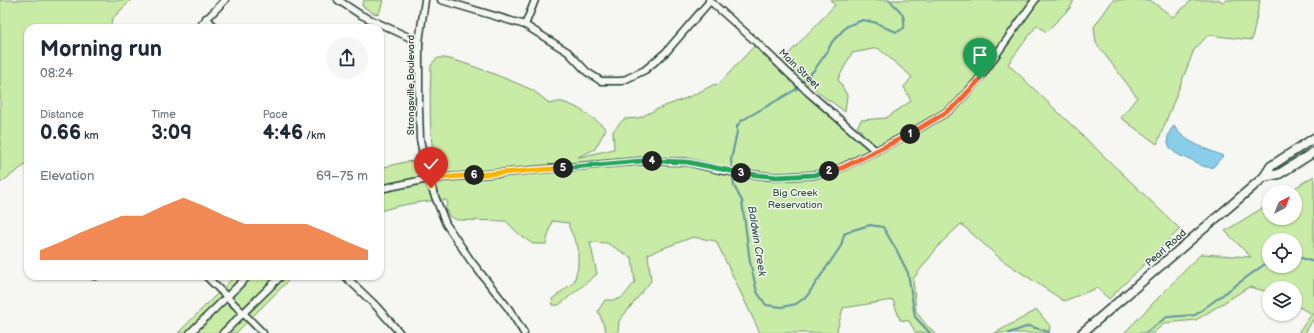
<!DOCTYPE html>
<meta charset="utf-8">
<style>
:root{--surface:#fff;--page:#f6f6f7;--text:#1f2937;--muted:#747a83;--accent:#ea580c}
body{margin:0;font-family:"Balsamiq Sans",sans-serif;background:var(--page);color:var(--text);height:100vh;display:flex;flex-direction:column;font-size:15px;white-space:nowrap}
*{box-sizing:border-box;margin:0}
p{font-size:13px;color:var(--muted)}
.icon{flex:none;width:22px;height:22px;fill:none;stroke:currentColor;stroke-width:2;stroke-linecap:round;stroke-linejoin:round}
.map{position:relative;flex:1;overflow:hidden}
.details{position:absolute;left:24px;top:24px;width:360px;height:256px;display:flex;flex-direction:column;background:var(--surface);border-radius:12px;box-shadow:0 1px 3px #0004}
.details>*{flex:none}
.needle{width:26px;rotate:42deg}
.fabs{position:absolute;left:1262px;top:185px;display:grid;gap:8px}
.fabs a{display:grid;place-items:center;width:40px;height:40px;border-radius:50%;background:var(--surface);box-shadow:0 1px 3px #0004;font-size:20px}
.pin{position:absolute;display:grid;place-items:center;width:34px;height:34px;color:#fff;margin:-41px -17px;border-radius:50% 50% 50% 0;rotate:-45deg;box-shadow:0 0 4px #0007}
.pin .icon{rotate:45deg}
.km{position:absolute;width:20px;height:20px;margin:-10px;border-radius:50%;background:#222;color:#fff;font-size:11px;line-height:20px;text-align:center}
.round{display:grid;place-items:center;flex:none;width:42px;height:42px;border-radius:21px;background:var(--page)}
.summary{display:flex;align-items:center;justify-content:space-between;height:68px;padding:0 16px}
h1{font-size:22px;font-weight:700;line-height:30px}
.figures{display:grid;grid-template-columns:repeat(3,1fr);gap:6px;height:68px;padding:4px 16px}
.figures div{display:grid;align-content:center}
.figures b{font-size:20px;font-weight:700}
.figures small{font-size:11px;font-weight:400}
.figures p{font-size:11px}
.chart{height:112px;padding:8px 16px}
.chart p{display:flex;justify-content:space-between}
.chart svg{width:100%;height:72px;margin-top:4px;fill:var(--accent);opacity:.7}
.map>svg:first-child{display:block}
</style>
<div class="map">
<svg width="1314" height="333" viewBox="0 0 1314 333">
<rect width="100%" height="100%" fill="#f6f6f2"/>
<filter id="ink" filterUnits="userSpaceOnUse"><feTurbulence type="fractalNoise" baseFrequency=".025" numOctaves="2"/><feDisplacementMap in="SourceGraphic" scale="8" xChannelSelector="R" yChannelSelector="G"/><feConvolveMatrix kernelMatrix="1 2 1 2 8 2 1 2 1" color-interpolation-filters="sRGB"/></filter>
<g filter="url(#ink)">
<g fill="#c8eba5" stroke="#74946c" fill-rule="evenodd">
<path d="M 0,0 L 131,0 L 113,18 L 110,28 L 28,28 L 28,163 L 0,183 Z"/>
<path d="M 364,0 L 383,0 L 379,14 L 373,13 L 362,6 L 362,4 Z"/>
<path d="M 830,0 L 1074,0 L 1070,8 L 1046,32 L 1037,25 L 1008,64 L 1180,229 L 1109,299 L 1097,288 L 1064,301 L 1002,260 L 961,224 L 941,243 L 913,279 L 916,311 L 926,325 L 936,333 L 916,333 L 909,321 L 900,320 L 893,300 L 843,308 L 837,330 L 838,333 L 760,333 L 716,241 L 693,237 L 648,254 L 651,281 L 619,321 L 618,333 L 607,333 L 598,311 L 605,300 C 624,301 623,296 635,282 L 632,258 L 607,243 L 590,242 L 597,274 L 559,305 L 553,305 L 552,299 L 574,282 L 578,267 L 578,247 L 569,227 L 569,223 L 552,221 L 546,244 L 533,244 L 521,236 L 506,221 L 457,220 L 449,216 L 445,207 L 448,203 L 446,200 C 421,201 404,204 380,211 L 380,168 L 405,162 L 434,159 C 429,128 430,97 431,66 C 433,62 435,59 439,58 C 450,55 517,83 530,89 C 537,93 543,98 550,104 C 554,103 559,101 562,102 C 576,105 596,119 606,129 L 595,149 L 578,157 L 584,156 L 614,149 L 613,131 L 624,119 L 639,118 L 657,109 L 689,97 L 715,84 L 718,85 L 756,44 L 779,64 L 835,5 ZM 878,48 L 912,77 L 904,87 L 911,101 L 886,118 L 861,120 L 857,127 L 862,131 L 859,136 L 805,87 L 809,83 L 826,99 L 832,102 L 845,112 L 847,95 L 838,79 L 852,53 Z"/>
<path d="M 1113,0 L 1150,0 L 1173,17 L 1192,0 L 1220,0 L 1223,2 L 1227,0 L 1260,0 L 1252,40 L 1208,35 L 1194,50 L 1157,144 L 1121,118 L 1137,97 L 1096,43 L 1094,27 Z"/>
<path d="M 1314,176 L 1314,318 L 1305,333 L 1298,333 L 1312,314 L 1295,305 L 1295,288 L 1269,288 L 1269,292 L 1249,287 L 1196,320 L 1165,323 L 1153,333 L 1124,333 L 1201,254 L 1251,257 L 1225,231 L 1269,204 L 1269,218 L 1295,218 L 1295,192 L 1288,192 ZM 1269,240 L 1295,240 L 1295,266 L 1269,266 Z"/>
<path d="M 235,276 L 293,276 L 236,333 L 178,333 Z"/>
<path d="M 1037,310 L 1050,326 L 1049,333 L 995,333 Z"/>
</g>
<path fill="#88ceea" stroke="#5e94a1" d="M 1174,126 C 1183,142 1207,149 1223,156 L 1213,167 C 1205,169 1197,163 1190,159 C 1187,158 1184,158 1181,156 C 1167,150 1163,137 1174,126 Z"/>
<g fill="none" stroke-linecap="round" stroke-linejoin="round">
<g stroke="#5e94a1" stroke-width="2">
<path d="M 889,0 C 899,10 906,13 904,28 L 897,32 L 886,28 L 877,23 L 863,20 L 847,26 L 832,42 L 827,52 L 815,69 L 795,90 L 741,121 L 737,126 L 737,132 L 731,160 L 734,186 L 742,201 L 750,262 L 757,292 L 766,305 L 782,307 L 796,304 L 807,296 L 841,246 L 844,234 L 853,230 L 870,225 L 883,227 L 897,251 L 908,273 L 915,317 L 930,333"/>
<path d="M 1295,256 L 1314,262"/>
<path d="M 1009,333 L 1029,326 L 1049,332"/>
<path d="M 1145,333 L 1167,317 L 1195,315 L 1269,261"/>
</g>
<defs>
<g id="minor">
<path d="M 338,0 L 361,15 L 419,42"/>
<path d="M 425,0 L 419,42 L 419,109 L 420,139 L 428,179 L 446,224 L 471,261 L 509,309 L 524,333"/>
<path d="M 441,0 L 525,25 L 568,52 L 587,72 L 601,81 L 622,81 L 645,70 L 666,52 L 710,1"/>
<path d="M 709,0 L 754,40 L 809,93 L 876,151"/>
<path d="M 206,18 L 216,28"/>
<path d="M 525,25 L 535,0"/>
<path d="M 198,28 L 225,0"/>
<path d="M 380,189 L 428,179 L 641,161 L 687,162 L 724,171 L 775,177 L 814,175 L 841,168 L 911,133 L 945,113 L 956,105 L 979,79 L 1035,0"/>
<path d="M 94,276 L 96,276"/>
<path d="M 206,276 L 263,333"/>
<path d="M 345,276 L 376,306 L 400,333"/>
<path d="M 190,333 L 248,276"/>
<path d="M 223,333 L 281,276"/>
</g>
<g id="major">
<path d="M 1264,177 L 1279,174 L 1314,152"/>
<path d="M 1082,333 L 1264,177 L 1271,166 L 1314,138"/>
</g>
</defs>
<use href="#minor" stroke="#1f3d34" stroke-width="9"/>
<use href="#major" stroke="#1f3d34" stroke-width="11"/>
<use href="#minor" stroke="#f6f6f2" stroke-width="6"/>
<use href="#major" stroke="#f6f6f2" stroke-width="8"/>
</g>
</g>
<g fill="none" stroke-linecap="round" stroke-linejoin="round" filter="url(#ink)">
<defs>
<path id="split-1" d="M 910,134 L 945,113 L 956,105 L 980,79"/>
<path id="split-2" d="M 829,171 L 842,168 L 910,134"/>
<path id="split-3" d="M 741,173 L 776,177 L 814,175 L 829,171"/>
<path id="split-4" d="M 652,161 L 687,162 L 741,173"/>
<path id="split-5" d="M 563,168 L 641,161 L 652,161"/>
<path id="split-6" d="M 474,175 L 563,168"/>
<path id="split-7" d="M 431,188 L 428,179 L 474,175"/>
</defs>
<use href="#split-1" stroke="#fff" stroke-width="8"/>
<use href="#split-2" stroke="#fff" stroke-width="8"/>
<use href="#split-3" stroke="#fff" stroke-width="8"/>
<use href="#split-4" stroke="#fff" stroke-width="8"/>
<use href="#split-5" stroke="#fff" stroke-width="8"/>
<use href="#split-6" stroke="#fff" stroke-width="8"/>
<use href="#split-7" stroke="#fff" stroke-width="8"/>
<use href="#split-1" stroke="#f0652b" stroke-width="5"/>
<use href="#split-2" stroke="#f0652b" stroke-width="5"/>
<use href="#split-3" stroke="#22a559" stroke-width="5"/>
<use href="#split-4" stroke="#22a559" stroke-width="5"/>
<use href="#split-5" stroke="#22a559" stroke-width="5"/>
<use href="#split-6" stroke="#f5b400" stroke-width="5"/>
<use href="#split-7" stroke="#f5b400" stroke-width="5"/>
</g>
<g text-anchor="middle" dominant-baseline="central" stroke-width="3" stroke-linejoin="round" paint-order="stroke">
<g font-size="10" fill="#1f3d34" stroke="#f6f6f2">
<text transform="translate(799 69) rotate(44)">Main Street</text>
<text transform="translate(411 85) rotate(-90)">Strongsville Boulevard</text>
<text transform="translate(1166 248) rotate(-41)">Pearl Road</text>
</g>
<g font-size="10" fill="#385745" stroke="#f6f6f2">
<text x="795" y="193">Big Creek<tspan x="795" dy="12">Reservation</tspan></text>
</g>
<g font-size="11" font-style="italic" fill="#345a58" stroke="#f6f6f2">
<text transform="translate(757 241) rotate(81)">Baldwin Creek</text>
</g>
</g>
</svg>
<div class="fabs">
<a><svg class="needle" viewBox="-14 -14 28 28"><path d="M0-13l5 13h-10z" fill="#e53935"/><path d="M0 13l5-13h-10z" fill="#747a83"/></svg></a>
<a><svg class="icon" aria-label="locate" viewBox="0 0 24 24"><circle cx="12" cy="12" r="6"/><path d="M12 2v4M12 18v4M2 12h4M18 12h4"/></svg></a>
<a><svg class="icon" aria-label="layers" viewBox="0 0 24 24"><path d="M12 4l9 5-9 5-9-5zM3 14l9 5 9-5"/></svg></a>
</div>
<div class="pin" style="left:980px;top:79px;background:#1e9e55"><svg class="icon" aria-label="arrive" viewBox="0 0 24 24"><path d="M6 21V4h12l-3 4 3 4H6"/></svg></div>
<div class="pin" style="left:431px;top:188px;background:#d93025"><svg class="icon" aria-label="check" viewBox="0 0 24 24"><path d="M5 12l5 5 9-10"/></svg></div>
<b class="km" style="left:910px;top:134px">1</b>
<b class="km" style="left:829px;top:171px">2</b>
<b class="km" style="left:741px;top:173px">3</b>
<b class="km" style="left:652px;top:161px">4</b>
<b class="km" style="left:563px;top:168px">5</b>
<b class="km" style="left:474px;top:175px">6</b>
<section class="details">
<div class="summary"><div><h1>Morning run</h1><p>08:24</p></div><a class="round"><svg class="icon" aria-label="share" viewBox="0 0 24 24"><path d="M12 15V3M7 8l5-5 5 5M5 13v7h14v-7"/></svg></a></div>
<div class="figures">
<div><p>Distance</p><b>0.66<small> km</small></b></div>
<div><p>Time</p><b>3:09</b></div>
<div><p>Pace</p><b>4:46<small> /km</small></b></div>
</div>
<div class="chart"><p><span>Elevation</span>69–75 m</p>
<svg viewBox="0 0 160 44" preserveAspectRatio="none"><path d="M0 44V38L10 33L20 27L30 22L40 17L50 17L60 11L70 6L80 11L90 17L100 22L110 22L120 22L130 22L140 27L150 33L160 38V44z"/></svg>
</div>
</section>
</div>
